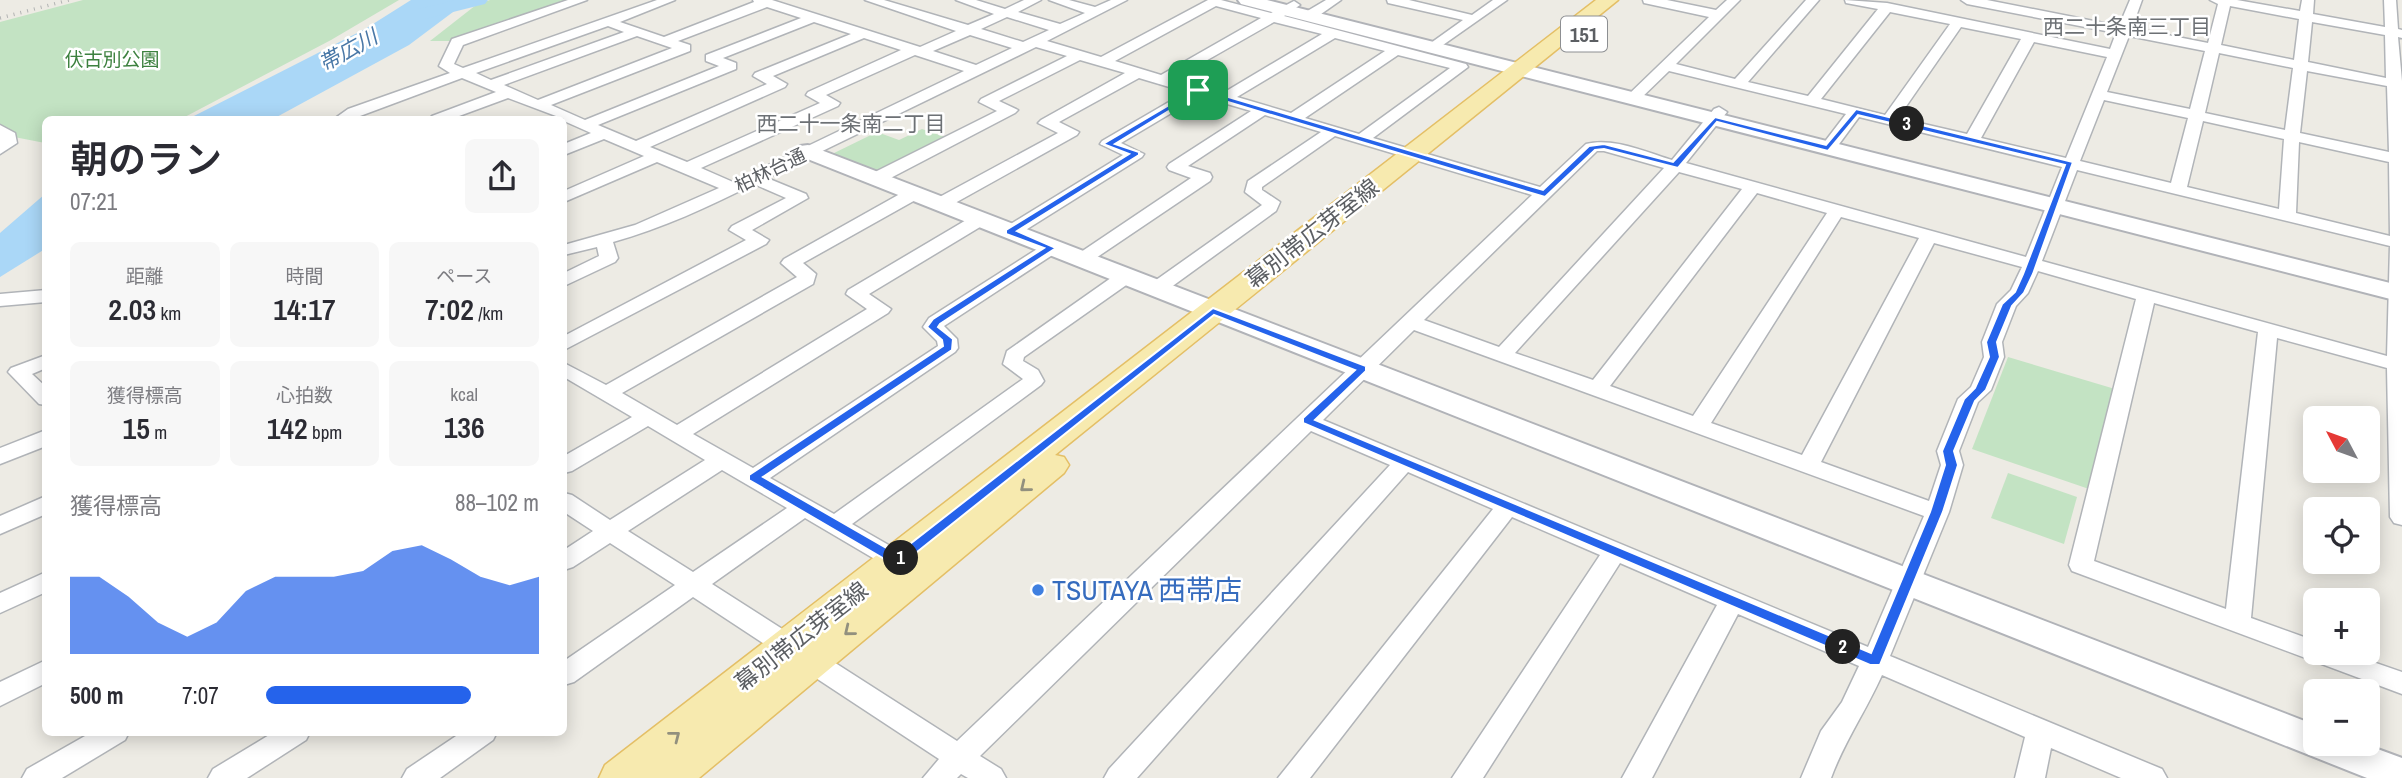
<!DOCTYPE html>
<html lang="ja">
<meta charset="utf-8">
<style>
:root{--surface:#fff;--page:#f7f7f7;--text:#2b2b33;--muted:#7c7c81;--accent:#2563eb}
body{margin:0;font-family:"Archivo Narrow","Noto Sans JP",sans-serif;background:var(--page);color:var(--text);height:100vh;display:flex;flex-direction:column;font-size:26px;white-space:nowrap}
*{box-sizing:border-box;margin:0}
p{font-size:23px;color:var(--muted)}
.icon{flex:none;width:38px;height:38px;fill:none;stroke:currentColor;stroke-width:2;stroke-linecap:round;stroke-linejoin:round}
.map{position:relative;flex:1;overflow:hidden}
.details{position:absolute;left:42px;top:116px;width:525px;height:620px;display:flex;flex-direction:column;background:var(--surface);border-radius:10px;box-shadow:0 4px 18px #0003}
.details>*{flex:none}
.needle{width:46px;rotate:311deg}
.tools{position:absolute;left:2303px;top:406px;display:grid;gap:14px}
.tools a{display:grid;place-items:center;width:77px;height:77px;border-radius:10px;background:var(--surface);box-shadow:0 4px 18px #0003;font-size:35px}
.pin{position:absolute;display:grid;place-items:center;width:60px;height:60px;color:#fff;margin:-30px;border-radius:14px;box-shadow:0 4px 10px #0006}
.km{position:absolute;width:35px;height:35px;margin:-18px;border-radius:50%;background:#222;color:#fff;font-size:19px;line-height:35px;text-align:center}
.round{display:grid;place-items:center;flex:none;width:74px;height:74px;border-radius:10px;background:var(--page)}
.head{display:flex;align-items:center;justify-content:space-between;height:119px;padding:0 28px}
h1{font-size:38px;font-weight:600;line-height:52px}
.metrics{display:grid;grid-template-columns:repeat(3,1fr);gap:10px;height:119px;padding:7px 28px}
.metrics div{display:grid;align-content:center;border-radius:10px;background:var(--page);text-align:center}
.metrics b{font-size:30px;font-weight:600}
.metrics small{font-size:19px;font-weight:400}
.metrics p{font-size:19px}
.chart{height:196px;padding:14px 28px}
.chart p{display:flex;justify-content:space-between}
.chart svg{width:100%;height:126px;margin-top:7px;fill:var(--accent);opacity:.7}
ul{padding:0 28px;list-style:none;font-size:23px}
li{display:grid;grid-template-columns:112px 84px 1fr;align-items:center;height:52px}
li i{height:18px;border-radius:9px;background:var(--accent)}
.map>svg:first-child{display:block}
</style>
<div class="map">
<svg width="2402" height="778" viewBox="0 0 2402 778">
<rect width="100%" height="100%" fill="#edebe4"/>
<g fill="#c3e3c3">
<path d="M 83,0 L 399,0 L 331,40 L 181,119 L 46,119 L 45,143 L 9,136 L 0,130 L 0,22 Z"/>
<path d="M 490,0 L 573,0 L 451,41 L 430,41 L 476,5 Z"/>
<path d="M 922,129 L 948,138 L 888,170 L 873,173 L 830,155 L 877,132 L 899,140 Z"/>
<path d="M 2008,357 L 2115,389 L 2089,489 L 1972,449 Z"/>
<path d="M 2008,473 L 2077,497 L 2064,544 L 1991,518 Z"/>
</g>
<g fill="#aad7f7">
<path d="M 411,0 L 469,0 L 409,45 L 273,119 L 188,119 L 365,29 Z"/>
<path d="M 45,194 L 45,249 L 0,277 L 0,233 Z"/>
</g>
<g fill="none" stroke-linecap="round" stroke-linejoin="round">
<path fill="#aad7f7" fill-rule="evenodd" d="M 456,0 L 488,0 L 485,4 L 425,19 L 416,13 L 418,9 Z"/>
<defs>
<g id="street">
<path d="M 568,0 L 587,0 L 463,45 L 454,64 L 463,68 L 657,0 L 675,0 L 620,22 L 664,37 L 754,2 L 753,0 L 772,0 L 920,47 L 956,31 L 865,0 L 884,0 L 968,25 L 994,14 L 956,0 L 976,0 L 1005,9 L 1024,0 L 1041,0 L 1018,12 L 1060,24 L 1085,13 L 1049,0 L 1069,0 L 1095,7 L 1111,0 L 1127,0 L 1047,41 L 1101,57 L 1208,0 L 1221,0 L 1271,13 L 1294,1 L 1300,5 L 1284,16 L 1466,64 L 1468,67 L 1373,138 L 1540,187 L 1586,144 C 1613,137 1646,152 1672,160 L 1714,109 L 1719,107 L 1727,112 L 1686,163 L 2026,257 L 2062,167 L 1859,117 L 1834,151 L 1828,153 L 1820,148 L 1846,114 L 1669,71 L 1637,102 L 1627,102 L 1625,99 L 1627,96 L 1709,17 L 1644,3 L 1643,0 L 1667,0 L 1716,10 L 1727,0 L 1740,0 L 1676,64 L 1735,79 L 1806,0 L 1819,0 L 1748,82 L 1808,96 L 1878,9 L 1846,3 L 1845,0 L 1887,3 L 2110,49 L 2116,33 L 1967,4 L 1961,0 L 1987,0 L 2119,26 L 2130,0 L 2142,0 L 2132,28 L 2208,43 L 2218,4 L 2210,0 L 2237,0 L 2300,11 L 2302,0 L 2314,0 L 2313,14 L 2385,27 L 2384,0 L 2396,0 L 2398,29 L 2402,30 L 2402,38 L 2398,37 L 2402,81 L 2402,525 L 2394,523 L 2390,517 L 2387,368 L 2277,338 L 2251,618 L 2315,641 L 2315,653 L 2347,653 L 2402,672 L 2402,694 L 2072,571 L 2069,565 L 2136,299 L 2038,271 L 2028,293 L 2016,306 L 2002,342 L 2004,357 L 1991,390 L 1978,402 L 1959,451 L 1963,465 L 1949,512 L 1890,656 L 2162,769 L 2167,778 L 2121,778 L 2051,748 L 2045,778 L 2015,778 L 2025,737 L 1882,675 C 1866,711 1844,742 1831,778 L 1801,778 L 1821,731 L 1842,702 L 1859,666 L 1738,614 L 1652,778 L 1622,778 L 1717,605 L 1620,563 L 1483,778 L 1452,778 L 1600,555 L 1512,517 L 1310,778 L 1278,778 L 1493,509 L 1408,472 L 1137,778 L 1104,778 L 1109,769 L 1390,465 L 1311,431 L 980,756 L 1001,769 L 1006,778 L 968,778 L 961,774 L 957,778 L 923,778 L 939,759 L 693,597 L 574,682 L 564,685 L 564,661 L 675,585 L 610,543 L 573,567 L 564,570 L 564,550 L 593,531 L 564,512 L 564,493 L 572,495 L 610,520 L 705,460 L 648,426 L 572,471 L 564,473 L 564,456 L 632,417 L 564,377 L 564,363 L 606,385 L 797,277 L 781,263 L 784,259 L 907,190 L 919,190 L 921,194 L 919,198 L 803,263 L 816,274 L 813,284 L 622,393 L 677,425 L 867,309 L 846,294 L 848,290 L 973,216 L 985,216 L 988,220 L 985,224 L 869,294 L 891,309 L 888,313 L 693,434 L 753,468 L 938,346 L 937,341 L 923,327 L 929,318 L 1045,244 L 1057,244 L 1060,248 L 1057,252 L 944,326 L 957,339 L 958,348 L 955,352 L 770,478 L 834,514 L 1023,379 L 1003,364 L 1007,351 L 1118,273 L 1132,273 L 1134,277 L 1132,281 L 1024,357 L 1023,361 L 1038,370 L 1044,381 L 1041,385 L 852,524 L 913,559 L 916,565 L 913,571 L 904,574 L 895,571 L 805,518 L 712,584 L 957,741 L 1532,195 L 1335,136 L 1262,187 L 1262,190 L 1280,202 L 1276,211 L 1163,293 L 1149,293 L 1147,289 L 1149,285 L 1262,205 L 1245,192 L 1248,181 L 1321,132 L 1265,115 L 1188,166 L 1210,173 L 1212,177 L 1210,181 L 1087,264 L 1075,264 L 1072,260 L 1075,256 L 1191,178 L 1169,170 L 1167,167 L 1169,164 L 1251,111 L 1200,96 L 1121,143 L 1144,154 L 1142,157 L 1016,236 L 1004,236 L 1001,232 L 1004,228 L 1123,155 L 1100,144 L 1102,141 L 1186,92 L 1139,78 L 1059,122 L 1079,132 L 1077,135 L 946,208 L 934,208 L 931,204 L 934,200 L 1058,133 L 1038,123 L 1041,120 L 1125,73 L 1080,60 L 999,101 L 1018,110 L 1015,113 L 881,183 L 869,183 L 867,179 L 869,175 L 997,111 L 979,102 L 981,99 L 1067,56 L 1036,47 L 767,178 L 806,194 L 808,198 L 752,230 L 769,240 L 766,244 L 564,350 L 564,336 L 746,240 L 729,230 L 732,226 L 786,198 L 754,184 C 708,207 663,228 613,242 L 618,258 L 615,262 L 564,286 L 564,273 L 599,256 L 597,247 L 564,255 L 564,245 L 635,225 L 719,188 L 657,162 L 564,202 L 564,191 L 644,156 L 604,139 L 564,155 L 564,144 L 591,133 L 564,121 L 564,119 L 508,98 L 451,119 L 429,119 L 432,116 L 496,92 L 462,78 L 352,119 L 334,119 L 348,109 L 450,73 L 439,66 L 452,39 ZM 1216,6 L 1261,18 L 1161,75 L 1115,61 ZM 2230,6 L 2299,19 L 2294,60 L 2221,45 ZM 767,7 L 801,18 L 706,55 L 706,61 L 719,66 L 585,120 L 551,105 L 690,51 L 690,45 L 678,41 ZM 1890,12 L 1950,24 L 1885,115 L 1821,99 ZM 1007,17 L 1049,30 L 1023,42 L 981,29 ZM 814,22 L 851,34 L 755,73 L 753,76 L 767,84 L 636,141 L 598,125 L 736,69 L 736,63 L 723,58 ZM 1274,22 L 1322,34 L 1223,93 L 1174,79 ZM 2312,22 L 2385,35 L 2386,78 L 2308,62 ZM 608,26 L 624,32 L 491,80 L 476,73 ZM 1961,27 L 2021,39 L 1967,134 L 1898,118 ZM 970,35 L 1012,48 L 976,65 L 933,51 ZM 637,36 L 672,48 L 538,100 L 504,85 ZM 2129,36 L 2205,51 L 2190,109 L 2107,92 ZM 864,38 L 901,50 L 808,92 L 806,95 L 820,103 L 687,162 L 650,147 L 785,87 L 787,84 L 773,76 ZM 1335,38 L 1385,51 L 1291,113 L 1237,97 ZM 2034,42 L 2107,57 L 2066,158 L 1981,138 ZM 2219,53 L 2293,68 L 2285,130 L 2205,113 ZM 915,55 L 964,71 L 733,182 L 701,168 L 838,106 L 840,103 L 826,95 ZM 1398,55 L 1450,68 L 1359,134 L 1305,118 ZM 2307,71 L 2387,86 L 2389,152 L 2300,133 ZM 2104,100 L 2188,118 L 2171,183 L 2080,161 ZM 2203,121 L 2284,139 L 2279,209 L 2187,187 ZM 2299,142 L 2389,162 L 2390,236 L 2296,213 ZM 1597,151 L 1604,151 L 1664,168 L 1499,347 L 1424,320 ZM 2077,170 L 2390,246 L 2387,356 L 2042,261 ZM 1679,172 L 1742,189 L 1593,380 L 1515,353 ZM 1757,193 L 1827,213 L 1693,416 L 1610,386 ZM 1841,217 L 1919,238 L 1802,455 L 1711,423 ZM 1934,243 L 2022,267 L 2011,290 L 1997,304 L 1982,342 L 1984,357 L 1971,387 L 1958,399 L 1937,451 L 1941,465 L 1929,501 L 1821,462 ZM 2154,303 L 2258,332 L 2226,609 L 2094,561 ZM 1414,330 L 1924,516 L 1868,647 L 1323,420 ZM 722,470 L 787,508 L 693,572 L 628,531 Z"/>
<path d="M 1326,0 L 1341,0 L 1314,19 L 1304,19 L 1304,13 Z"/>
<path d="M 1387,0 L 1409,0 L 1472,15 L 1493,0 L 1507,0 L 1433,52 L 1428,51 L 1428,45 L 1463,20 L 1388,3 Z"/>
<path d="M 0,125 L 15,133 L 17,143 L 0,154 Z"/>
<path d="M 46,290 L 46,302 L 0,306 L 0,294 Z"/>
<path d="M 46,355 L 46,368 L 32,374 L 46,387 L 46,405 L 39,404 L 8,372 L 11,368 Z"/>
<path d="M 46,430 L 46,446 L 0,464 L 0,448 Z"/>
<path d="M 46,496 L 46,514 L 0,534 L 0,516 Z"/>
<path d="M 46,572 L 46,592 L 0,613 L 0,593 Z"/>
<path d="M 46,660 L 46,683 L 0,706 L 0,682 Z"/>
<path d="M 92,732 L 129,732 L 125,740 L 62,778 L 22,778 L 27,769 Z"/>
<path d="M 274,732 L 310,732 L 306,740 L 247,778 L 208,778 L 213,769 Z"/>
<path d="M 462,732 L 497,732 L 493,740 L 440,778 L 402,778 L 407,769 Z"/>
</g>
<g id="secondary">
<path d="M 1238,0 L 1267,0 L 2402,286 L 2402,302 L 1241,4 Z"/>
<path d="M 808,145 L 2315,725 L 2315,744 L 2364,744 L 2402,758 L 2402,778 L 2367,778 L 800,156 L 797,151 L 800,146 Z"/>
</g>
<path id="primary" d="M 1596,0 L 1618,0 L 1055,455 L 1064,457 L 1069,465 L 1064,473 L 699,778 L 599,778 L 605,765 Z"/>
</defs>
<use href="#street" stroke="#b1b4b8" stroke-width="3"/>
<use href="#secondary" stroke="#b1b3b8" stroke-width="4"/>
<use href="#primary" stroke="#e4bf66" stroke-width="3"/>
<use href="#street" fill="#fff" fill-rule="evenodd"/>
<use href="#secondary" fill="#fff" fill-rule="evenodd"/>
<use href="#primary" fill="#f7eaaf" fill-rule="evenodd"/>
<path stroke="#b2b3b3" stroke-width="3.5" stroke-dasharray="1 6" stroke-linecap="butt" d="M 0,18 L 69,0"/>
</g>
<defs><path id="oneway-chevron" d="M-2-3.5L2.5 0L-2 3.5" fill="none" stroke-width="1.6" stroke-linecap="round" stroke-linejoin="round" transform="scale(1.75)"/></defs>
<g stroke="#92907e">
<use href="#oneway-chevron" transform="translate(1025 487) rotate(141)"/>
<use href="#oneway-chevron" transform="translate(849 631) rotate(141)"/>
<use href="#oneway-chevron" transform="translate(675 736) rotate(-38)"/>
</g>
<path fill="#2563eb" stroke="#fff" stroke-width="2" fill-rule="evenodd" d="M 1198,88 L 1543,190 L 1589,146 L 1604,144 L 1673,162 L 1715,117 L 1826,145 L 1856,109 L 2073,162 L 2033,274 L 2024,293 L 2012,306 L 1997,342 L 2000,357 L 1986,390 L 1975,401 L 1954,451 L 1958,465 L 1943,512 L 1880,665 L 1870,665 L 1303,423 L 1303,418 L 1355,370 L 1214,315 L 902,564 L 893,564 L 749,480 L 749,475 L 943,346 L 942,340 L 927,327 L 933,319 L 1044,248 L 1006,234 L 1006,230 L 1129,154 L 1103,144 ZM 1198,93 L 1545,197 L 1595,150 L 1604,149 L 1678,168 L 1717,122 L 1828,151 L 1858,115 L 2065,165 L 2023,274 L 2015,292 L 2002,304 L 1986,342 L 1989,357 L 1975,388 L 1964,399 L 1942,451 L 1945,465 L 1930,512 L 1871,653 L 1315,420 L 1366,371 L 1366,366 L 1213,308 L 897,554 L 763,477 L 952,350 L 953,339 L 938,327 L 940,324 L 1056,248 L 1017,231 L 1139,155 L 1139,152 L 1115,144 Z"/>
<circle fill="#3f7fe0" stroke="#fff" stroke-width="2.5" cx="1038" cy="590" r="7"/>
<g text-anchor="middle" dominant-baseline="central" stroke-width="5" stroke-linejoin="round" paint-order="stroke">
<g font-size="19" fill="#3d813f" stroke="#fff">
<text x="112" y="59">伏古別公園</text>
</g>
<g font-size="19" fill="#5c5f63" stroke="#fff">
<text transform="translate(770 170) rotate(-26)">柏林台通</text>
</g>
<g font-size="21" fill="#6d7175" stroke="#fff">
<text x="2127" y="26">西二十条南三丁目</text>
<text x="851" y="123">西二十一条南二丁目</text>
</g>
<rect fill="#fff" stroke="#8d8f92" stroke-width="2" x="1561" y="16.5" width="46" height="35" rx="5"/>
<g font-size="21" font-weight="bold" fill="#5c5f63">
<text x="1584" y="34">151</text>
</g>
<g font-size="21" font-style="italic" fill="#4978a7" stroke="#fff">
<text transform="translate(348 50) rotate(-29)">帯広川</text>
</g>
<g font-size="23" fill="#5c5f63" stroke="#fff">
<text transform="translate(1312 233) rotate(-38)">幕別帯広芽室線</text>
<text transform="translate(801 636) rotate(-38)">幕別帯広芽室線</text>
</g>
<g font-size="28" fill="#366cbe" stroke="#fff" text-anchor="start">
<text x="1052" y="590">TSUTAYA 西帯店</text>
</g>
</g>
</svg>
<div class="tools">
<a><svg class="needle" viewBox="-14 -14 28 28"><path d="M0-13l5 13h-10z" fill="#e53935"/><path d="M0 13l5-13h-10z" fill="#7c7c81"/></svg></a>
<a><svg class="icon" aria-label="locate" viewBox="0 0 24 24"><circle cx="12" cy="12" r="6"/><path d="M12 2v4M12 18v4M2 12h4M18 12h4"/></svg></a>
<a>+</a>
<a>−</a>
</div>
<div class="pin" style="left:1198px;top:90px;background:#1e9e55"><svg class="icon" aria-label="arrive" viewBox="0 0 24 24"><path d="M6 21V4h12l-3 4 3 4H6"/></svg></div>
<b class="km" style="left:901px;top:558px">1</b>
<b class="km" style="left:1843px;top:647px">2</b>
<b class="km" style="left:1907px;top:124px">3</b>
<section class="details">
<div class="head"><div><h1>朝のラン</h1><p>07:21</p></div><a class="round"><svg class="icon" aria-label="share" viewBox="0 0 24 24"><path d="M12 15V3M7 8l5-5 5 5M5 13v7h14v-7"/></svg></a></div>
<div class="metrics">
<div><p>距離</p><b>2.03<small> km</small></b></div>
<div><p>時間</p><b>14:17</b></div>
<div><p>ペース</p><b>7:02<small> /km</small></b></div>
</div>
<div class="metrics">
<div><p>獲得標高</p><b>15<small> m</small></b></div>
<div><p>心拍数</p><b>142<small> bpm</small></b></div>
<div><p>kcal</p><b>136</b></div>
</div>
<div class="chart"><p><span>獲得標高</span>88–102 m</p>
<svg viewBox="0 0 160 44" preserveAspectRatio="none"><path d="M0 44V17L10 17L20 24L30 33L40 38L50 33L60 22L70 17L80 17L90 17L100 15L110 8L120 6L130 11L140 17L150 20L160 17V44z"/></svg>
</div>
<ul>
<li><b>500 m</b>7:07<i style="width:75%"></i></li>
</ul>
</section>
</div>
